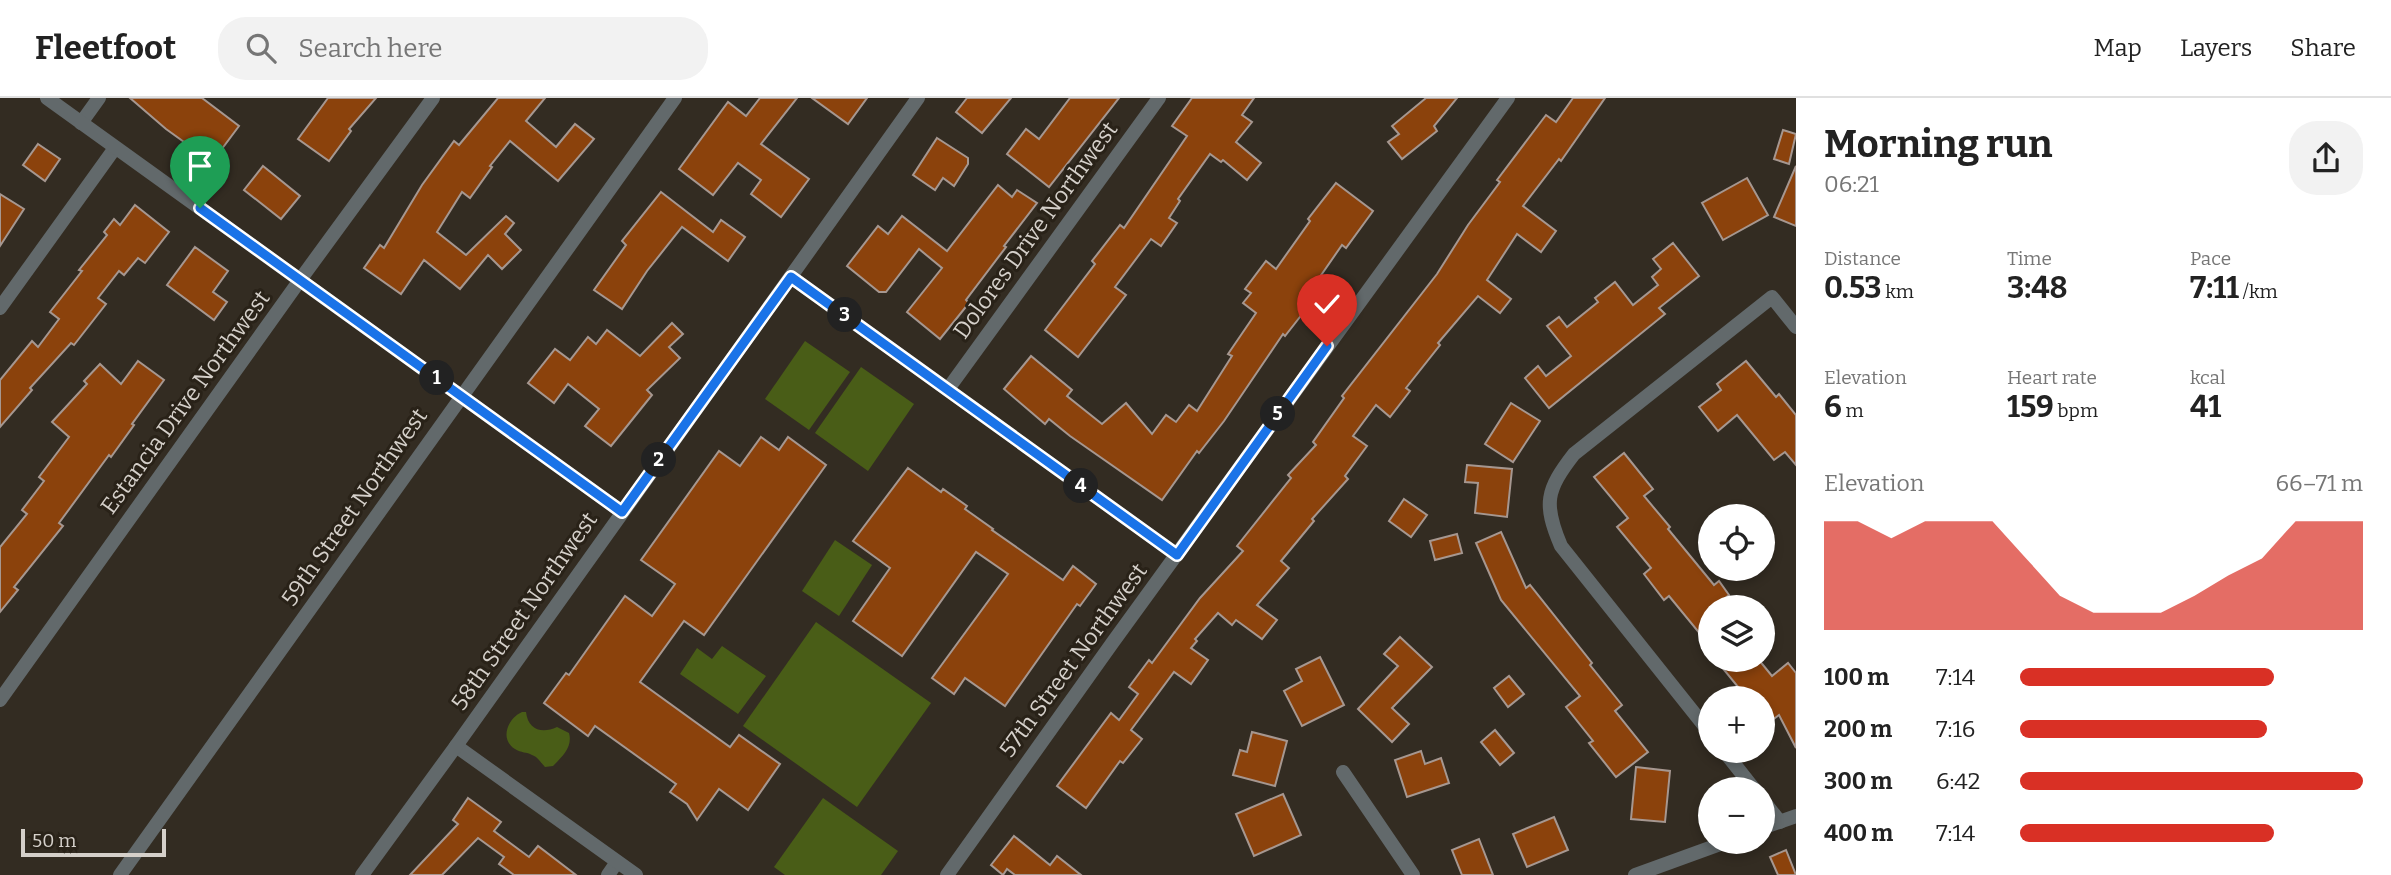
<!DOCTYPE html>
<meta charset="utf-8">
<style>
:root{--surface:#fff;--page:#f2f2f2;--text:#222;--muted:#767676;--line:#e0e0e0;--accent:#d93025}
body{margin:0;font-family:Bitter,serif;background:var(--page);color:var(--text);height:100vh;display:flex;flex-direction:column;font-size:26px;white-space:nowrap}
*{box-sizing:border-box;margin:0}
p{font-size:23px;color:var(--muted)}
.icon{flex:none;width:38px;height:38px;fill:none;stroke:currentColor;stroke-width:2;stroke-linecap:round;stroke-linejoin:round}
.map{position:relative;flex:1;overflow:hidden}
.panel{display:flex;flex-direction:column;background:var(--surface);width:595px}
.panel>*{flex:none}
.tools{position:absolute;left:1698px;top:406px;display:grid;gap:14px}
.tools a{display:grid;place-items:center;width:77px;height:77px;border-radius:50%;background:var(--surface);box-shadow:0 4px 10px #0003;font-size:35px}
.scale{position:absolute;left:21px;bottom:18px;width:145px;box-sizing:border-box;padding-left:7px;border:4px solid #d5d0ca;border-top:0;font-size:19px;line-height:24px;white-space:nowrap;color:#d5d0ca;-webkit-text-stroke:5px #292218;paint-order:stroke}
.pin{position:absolute;display:grid;place-items:center;width:60px;height:60px;color:#fff;margin:-72px -30px;border-radius:50% 50% 50% 0;rotate:-45deg;box-shadow:0 0 7px #0007}
.pin .icon{rotate:45deg}
.km{position:absolute;width:35px;height:35px;margin:-18px;border-radius:50%;background:#222;color:#fff;font-size:19px;line-height:35px;text-align:center}
.round{display:grid;place-items:center;flex:none;width:74px;height:74px;border-radius:28px;background:var(--page)}
.overview{display:flex;align-items:center;justify-content:space-between;height:119px;padding:0 28px}
h1{font-size:38px;font-weight:700;line-height:52px}
.stats{display:grid;grid-template-columns:repeat(3,1fr);gap:10px;height:119px;padding:7px 28px}
.stats div{display:grid;align-content:center}
.stats b{font-size:30px;font-weight:700}
.stats small{font-size:19px;font-weight:400}
.stats p{font-size:19px}
.chart{height:196px;padding:14px 28px}
.chart p{display:flex;justify-content:space-between}
.chart svg{width:100%;height:126px;margin-top:7px;fill:var(--accent);opacity:.7}
ul{padding:0 28px;list-style:none;font-size:23px}
li{display:grid;grid-template-columns:112px 84px 1fr;align-items:center;height:52px}
li i{height:18px;border-radius:9px;background:var(--accent)}
header{display:flex;align-items:center;gap:42px;box-sizing:border-box;height:98px;padding:0 35px;background:var(--surface);border-bottom:2px solid var(--line)}
header strong{font-size:33px}
nav{display:flex;gap:38px;margin-inline-start:auto;font-size:24px}
.search{width:490px;height:63px;background:var(--page);display:flex;align-items:center;gap:18px;box-sizing:border-box;padding:0 24px;border-radius:28px;color:var(--muted);font-size:26px}
main{display:flex;flex:1;min-height:0}
.map>svg:first-child{display:block}
</style>
<header>
<strong>Fleetfoot</strong>
<div class="search"><svg class="icon" aria-label="search" viewBox="0 0 24 24"><circle cx="10" cy="10" r="6"/><path d="M15 15l6 6"/></svg>Search here</div>
<nav><a>Map</a><a>Layers</a><a>Share</a></nav>
</header>
<main>
<div class="map">
<svg width="1796" height="777" viewBox="0 0 1796 777">
<rect width="100%" height="100%" fill="#332c22"/>
<g fill="#495d17">
<path d="M 805,243 L 850,274 L 809,332 L 765,301 Z"/>
<path d="M 861,269 L 914,306 L 868,373 L 815,335 Z"/>
<path d="M 835,442 L 872,467 L 839,518 L 802,493 Z"/>
<path d="M 816,524 L 931,605 L 857,709 L 743,628 Z"/>
<path d="M 722,548 L 766,578 L 738,616 L 680,576 L 697,550 L 712,561 Z"/>
<path d="M 522,614 L 526,614 C 528,632 542,636 557,629 L 569,635 C 573,649 562,659 553,668 L 545,669 C 541,665 538,659 532,657 C 527,654 521,655 515,651 C 499,641 508,620 522,614 Z"/>
<path d="M 823,700 L 898,753 L 881,777 L 785,777 L 774,769 Z"/>
</g>
<g fill="#8b420c" stroke="#a69790" stroke-width="2">
<path d="M 130,0 L 202,0 L 239,28 L 212,64 L 166,31 Z"/>
<path d="M 328,0 L 376,0 L 349,31 L 351,33 L 329,63 L 298,41 Z"/>
<path d="M 498,0 L 545,0 L 526,23 L 556,49 L 575,26 L 594,41 L 558,83 L 510,43 L 490,68 L 492,69 L 470,100 L 462,94 L 437,134 L 466,157 L 506,118 L 514,125 L 505,136 L 521,152 L 502,171 L 488,157 L 460,191 L 424,162 L 401,196 L 364,170 L 380,147 L 384,150 L 422,87 L 454,43 L 459,47 Z"/>
<path d="M 760,0 L 797,0 L 761,46 L 809,81 L 781,119 L 751,96 L 761,82 L 738,65 L 713,97 L 679,71 L 728,4 L 746,18 Z"/>
<path d="M 812,0 L 867,0 L 848,26 Z"/>
<path d="M 967,0 L 1011,0 L 982,35 L 956,14 Z"/>
<path d="M 1070,0 L 1119,0 L 1049,89 L 1007,56 L 1026,31 L 1039,41 Z"/>
<path d="M 1192,0 L 1254,0 L 1242,17 L 1252,24 L 1236,44 L 1261,65 L 1247,82 L 1223,62 L 1221,64 L 1210,56 L 1178,101 L 1180,103 L 1169,120 L 1177,125 L 1161,148 L 1151,141 L 1115,189 L 1126,197 L 1078,259 L 1045,232 L 1095,166 L 1092,163 L 1120,127 L 1124,130 L 1187,38 L 1172,28 Z"/>
<path d="M 1426,0 L 1457,0 L 1434,28 L 1437,33 L 1402,61 L 1388,44 L 1399,36 L 1392,28 Z"/>
<path d="M 1573,0 L 1605,0 L 1561,63 L 1559,61 L 1523,108 L 1556,133 L 1541,154 L 1517,136 L 1487,182 L 1511,201 L 1500,215 L 1478,198 L 1438,245 L 1440,247 L 1406,290 L 1410,293 L 1390,319 L 1376,307 L 1353,338 L 1367,348 L 1345,378 L 1348,381 L 1312,421 L 1314,423 L 1281,463 L 1289,470 L 1257,507 L 1277,522 L 1262,541 L 1236,522 L 1232,527 L 1218,515 L 1195,541 L 1197,543 L 1191,550 L 1208,562 L 1191,586 L 1174,574 L 1131,632 L 1142,641 L 1123,665 L 1120,663 L 1086,710 L 1057,688 L 1111,615 L 1119,622 L 1138,596 L 1129,589 L 1149,562 L 1152,565 L 1200,500 L 1243,453 L 1237,448 L 1291,380 L 1288,377 L 1316,347 L 1313,344 L 1344,300 L 1342,298 L 1437,176 L 1468,127 L 1500,84 L 1497,82 L 1546,17 L 1556,24 Z"/>
<path d="M 1783,32 L 1796,36 L 1789,66 L 1774,61 Z"/>
<path d="M 937,40 L 968,60 L 968,66 L 954,88 L 943,80 L 935,92 L 913,77 Z"/>
<path d="M 38,46 L 60,61 L 45,83 L 23,67 Z"/>
<path d="M 263,68 L 300,98 L 281,121 L 244,92 Z"/>
<path d="M 1796,68 L 1796,128 L 1774,119 Z"/>
<path d="M 1747,80 L 1768,117 L 1723,142 L 1702,105 Z"/>
<path d="M 1336,85 L 1373,113 L 1346,150 L 1342,147 L 1308,196 L 1314,201 L 1285,238 L 1283,236 L 1224,323 L 1199,355 L 1197,353 L 1162,402 L 1070,338 L 1049,321 L 1045,326 L 1004,291 L 1031,258 L 1072,292 L 1067,298 L 1102,326 L 1126,305 L 1152,336 L 1166,317 L 1176,324 L 1189,307 L 1197,313 L 1232,258 L 1228,256 L 1256,215 L 1243,205 L 1251,195 L 1245,191 L 1266,163 L 1276,171 L 1310,123 L 1308,121 Z"/>
<path d="M 998,87 L 1012,99 L 1017,92 L 1037,105 L 1004,148 L 1006,149 L 966,202 L 969,205 L 940,241 L 907,214 L 942,170 L 919,151 L 886,194 L 879,194 L 847,168 L 878,128 L 888,136 L 902,118 L 947,153 Z"/>
<path d="M 661,94 L 713,134 L 721,122 L 745,139 L 728,163 L 682,129 L 647,173 L 622,211 L 594,192 L 626,147 L 622,143 Z"/>
<path d="M 0,96 L 24,111 L 0,148 Z"/>
<path d="M 135,107 L 169,134 L 145,165 L 138,160 L 124,177 L 119,173 L 98,200 L 106,206 L 74,247 L 71,245 L 30,290 L 32,292 L 0,329 L 0,282 L 32,243 L 38,249 L 59,221 L 50,214 L 82,173 L 79,172 L 107,137 L 104,134 L 114,121 L 120,127 Z"/>
<path d="M 1673,145 L 1699,178 L 1659,210 L 1665,216 L 1549,310 L 1525,280 L 1538,268 L 1546,278 L 1571,258 L 1547,228 L 1559,219 L 1567,229 L 1598,204 L 1595,200 L 1615,184 L 1633,207 L 1658,187 L 1652,179 L 1661,171 L 1653,161 Z"/>
<path d="M 195,149 L 228,173 L 213,194 L 227,204 L 214,222 L 167,187 Z"/>
<path d="M 672,225 L 683,236 L 669,249 L 680,260 L 647,292 L 652,297 L 611,348 L 585,328 L 599,311 L 568,286 L 554,305 L 528,285 L 555,251 L 570,262 L 588,239 L 596,246 L 607,232 L 640,258 Z"/>
<path d="M 138,263 L 164,282 L 132,326 L 134,327 L 111,359 L 109,357 L 59,425 L 63,428 L 14,489 L 18,492 L 0,514 L 0,449 L 27,416 L 22,412 L 44,383 L 39,379 L 69,339 L 52,324 L 87,286 L 84,283 L 100,266 L 121,286 Z"/>
<path d="M 1746,263 L 1776,299 L 1779,296 L 1796,317 L 1796,367 L 1785,354 L 1774,362 L 1737,317 L 1718,333 L 1699,309 L 1721,292 L 1717,286 Z"/>
<path d="M 1511,305 L 1540,323 L 1513,364 L 1485,346 Z"/>
<path d="M 761,339 L 779,352 L 788,339 L 826,367 L 704,537 L 684,523 L 640,584 L 730,649 L 739,637 L 780,666 L 748,712 L 719,691 L 697,722 L 687,706 L 670,694 L 676,686 L 595,628 L 588,638 L 544,605 L 566,575 L 569,577 L 625,498 L 652,518 L 675,486 L 641,462 L 719,353 L 740,368 Z"/>
<path d="M 1624,355 L 1653,391 L 1644,398 L 1670,429 L 1668,431 L 1714,487 L 1719,483 L 1729,497 L 1714,509 L 1710,509 L 1710,548 L 1669,498 L 1664,502 L 1644,476 L 1651,470 L 1617,429 L 1628,420 L 1594,379 Z"/>
<path d="M 1467,367 L 1512,371 L 1507,419 L 1475,415 L 1478,385 L 1465,384 Z"/>
<path d="M 908,370 L 941,394 L 943,391 L 967,408 L 965,411 L 993,431 L 992,432 L 1063,482 L 1073,468 L 1096,486 L 1080,508 L 1077,506 L 1005,608 L 965,580 L 954,596 L 932,580 L 1008,476 L 976,454 L 902,558 L 853,523 L 890,470 L 853,443 Z"/>
<path d="M 1404,401 L 1427,417 L 1411,439 L 1389,423 Z"/>
<path d="M 1501,434 L 1526,490 L 1530,487 L 1592,565 L 1590,567 L 1622,607 L 1615,613 L 1648,654 L 1616,679 L 1589,645 L 1593,643 L 1566,609 L 1580,598 L 1501,502 L 1476,445 Z"/>
<path d="M 1457,436 L 1462,455 L 1435,462 L 1430,443 Z"/>
<path d="M 1400,539 L 1432,569 L 1392,610 L 1409,626 L 1392,644 L 1358,611 L 1398,568 L 1384,556 Z"/>
<path d="M 1320,559 L 1344,607 L 1302,628 L 1284,593 L 1302,583 L 1296,571 Z"/>
<path d="M 1716,562 L 1759,562 L 1772,578 L 1788,565 L 1796,575 L 1796,650 L 1779,617 L 1762,630 L 1762,600 L 1747,600 Z"/>
<path d="M 1509,578 L 1524,596 L 1508,609 L 1494,590 Z"/>
<path d="M 1495,632 L 1514,655 L 1500,667 L 1481,644 Z"/>
<path d="M 1252,634 L 1287,643 L 1275,688 L 1233,677 L 1240,652 L 1247,654 Z"/>
<path d="M 1421,653 L 1425,666 L 1441,660 L 1449,685 L 1407,699 L 1395,662 Z"/>
<path d="M 1636,669 L 1670,673 L 1665,724 L 1631,721 Z"/>
<path d="M 1283,696 L 1301,737 L 1254,758 L 1236,716 Z"/>
<path d="M 468,700 L 501,724 L 494,733 L 529,759 L 538,748 L 576,777 L 514,777 L 499,766 L 504,759 L 478,740 L 442,777 L 410,777 L 458,726 L 453,722 Z"/>
<path d="M 1554,719 L 1568,752 L 1527,769 L 1513,736 Z"/>
<path d="M 1014,738 L 1050,767 L 1057,758 L 1081,777 L 1015,777 L 1007,771 L 1003,777 L 991,767 Z"/>
<path d="M 1479,741 L 1493,777 L 1462,777 L 1452,752 Z"/>
<path d="M 1786,752 L 1796,777 L 1778,777 L 1770,759 Z"/>
</g>
<g fill="none" stroke-linecap="round" stroke-linejoin="round">
<g stroke="#62696b" stroke-width="14">
<path d="M 81,25 L 99,0"/>
<path d="M 0,210 L 115,50"/>
<path d="M 948,291 L 1159,0"/>
<path d="M 0,602 L 300,182 L 433,0"/>
<path d="M 1710,635 L 1561,448 C 1543,406 1546,392 1574,356 L 1772,199 L 1796,229"/>
<path d="M 1724,653 L 1754,691"/>
<path d="M 1343,674 L 1413,777"/>
<path d="M 1762,701 L 1780,724"/>
<path d="M 1762,730 L 1796,718"/>
<path d="M 120,777 L 675,0"/>
<path d="M 608,777 L 617,764"/>
<path d="M 1635,777 L 1726,744"/>
</g>
<g stroke="#62696b" stroke-width="14">
<path d="M 47,0 L 622,414"/>
<path d="M 791,179 L 1177,457"/>
<path d="M 456,648 L 636,777"/>
<path d="M 362,777 L 456,648 L 918,0"/>
<path d="M 947,777 L 1113,544 L 1508,0"/>
</g>
</g>
<g fill="none" stroke-linecap="round" stroke-linejoin="round">
<defs>
<path id="route" d="M 200,110 L 622,414 L 791,179 L 1177,457 L 1327,248"/>
</defs>
<use href="#route" stroke="#fff" stroke-width="14"/>
<use href="#route" stroke="#1a73e8" stroke-width="9"/>
</g>
<g text-anchor="middle" dominant-baseline="central" stroke-width="6" stroke-linejoin="round" paint-order="stroke">
<g font-size="23" fill="#d5d0ca" stroke="#292218">
<text transform="translate(1035 132) rotate(-54)">Dolores Drive Northwest</text>
<text transform="translate(185 304) rotate(-54)">Estancia Drive Northwest</text>
<text transform="translate(354 409) rotate(-55)">59th Street Northwest</text>
<text transform="translate(524 513) rotate(-55)">58th Street Northwest</text>
<text transform="translate(1073 562) rotate(-54)">57th Street Northwest</text>
</g>
</g>
</svg>
<div class="tools">
<a><svg class="icon" aria-label="locate" viewBox="0 0 24 24"><circle cx="12" cy="12" r="6"/><path d="M12 2v4M12 18v4M2 12h4M18 12h4"/></svg></a>
<a><svg class="icon" aria-label="layers" viewBox="0 0 24 24"><path d="M12 4l9 5-9 5-9-5zM3 14l9 5 9-5"/></svg></a>
<a>+</a>
<a>−</a>
</div>
<div class="scale">50 m</div>
<div class="pin" style="left:200px;top:110px;background:#1e9e55"><svg class="icon" aria-label="arrive" viewBox="0 0 24 24"><path d="M6 21V4h12l-3 4 3 4H6"/></svg></div>
<div class="pin" style="left:1327px;top:248px;background:#d93025"><svg class="icon" aria-label="check" viewBox="0 0 24 24"><path d="M5 12l5 5 9-10"/></svg></div>
<b class="km" style="left:437px;top:280px">1</b>
<b class="km" style="left:659px;top:362px">2</b>
<b class="km" style="left:845px;top:217px">3</b>
<b class="km" style="left:1081px;top:388px">4</b>
<b class="km" style="left:1278px;top:316px">5</b>
</div>
<section class="panel">
<div class="overview"><div><h1>Morning run</h1><p>06:21</p></div><a class="round"><svg class="icon" aria-label="share" viewBox="0 0 24 24"><path d="M12 15V3M7 8l5-5 5 5M5 13v7h14v-7"/></svg></a></div>
<div class="stats">
<div><p>Distance</p><b>0.53<small> km</small></b></div>
<div><p>Time</p><b>3:48</b></div>
<div><p>Pace</p><b>7:11<small> /km</small></b></div>
</div>
<div class="stats">
<div><p>Elevation</p><b>6<small> m</small></b></div>
<div><p>Heart rate</p><b>159<small> bpm</small></b></div>
<div><p>kcal</p><b>41</b></div>
</div>
<div class="chart"><p><span>Elevation</span>66–71 m</p>
<svg viewBox="0 0 160 44" preserveAspectRatio="none"><path d="M0 44V6L10 6L20 12L30 6L40 6L50 6L60 19L70 32L80 38L90 38L100 38L110 32L120 25L130 19L140 6L150 6L160 6V44z"/></svg>
</div>
<ul>
<li><b>100 m</b>7:14<i style="width:74%"></i></li>
<li><b>200 m</b>7:16<i style="width:72%"></i></li>
<li><b>300 m</b>6:42<i style="width:100%"></i></li>
<li><b>400 m</b>7:14<i style="width:74%"></i></li>
</ul>
</section>
</main>
